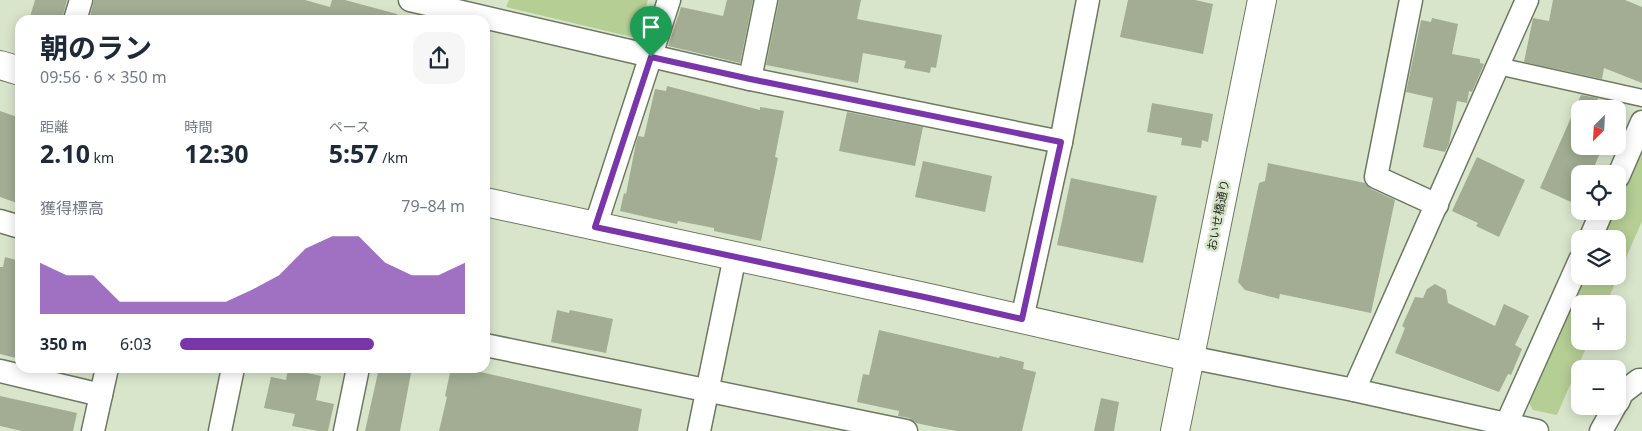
<!DOCTYPE html>
<html lang="ja">
<meta charset="utf-8">
<style>
:root{--surface:#fff;--page:#f6f6f7;--text:#1f2937;--muted:#747a83;--accent:#7936aa}
body{margin:0;font-family:"Noto Sans","Noto Sans JP",sans-serif;background:var(--page);color:var(--text);height:100vh;display:flex;flex-direction:column;font-size:19px;white-space:nowrap}
*{box-sizing:border-box;margin:0}
p{font-size:16px;color:var(--muted)}
.icon{flex:none;width:28px;height:28px;fill:none;stroke:currentColor;stroke-width:2;stroke-linecap:round;stroke-linejoin:round}
.map{position:relative;flex:1;overflow:hidden}
.sheet{position:absolute;left:15px;top:15px;width:475px;height:358px;display:flex;flex-direction:column;background:var(--surface);border-radius:15px;box-shadow:0 2px 12px #0003}
.sheet>*{flex:none}
.needle{width:32px;rotate:204deg}
.tools{position:absolute;left:1571px;top:100px;display:grid;gap:10px}
.tools a{display:grid;place-items:center;width:55px;height:55px;border-radius:10px;background:var(--surface);box-shadow:0 2px 12px #0003;font-size:25px}
.pin{position:absolute;display:grid;place-items:center;width:42px;height:42px;color:#fff;margin:-51px -21px;border-radius:50% 50% 50% 0;rotate:-45deg;box-shadow:0 0 5px #0007}
.pin .icon{rotate:45deg}
.round{display:grid;place-items:center;flex:none;width:52px;height:52px;border-radius:15px;background:var(--page)}
.head{display:flex;align-items:center;justify-content:space-between;height:85px;padding:0 25px}
h1{font-size:28px;font-weight:700;line-height:38px}
.metrics{display:grid;grid-template-columns:repeat(3,1fr);gap:8px;height:85px;padding:5px 25px}
.metrics div{display:grid;align-content:center}
.metrics b{font-size:25px;font-weight:700}
.metrics small{font-size:14px;font-weight:400}
.metrics p{font-size:14px}
.chart{height:140px;padding:10px 25px}
.chart p{display:flex;justify-content:space-between}
.chart svg{width:100%;height:90px;margin-top:5px;fill:var(--accent);opacity:.7}
ul{padding:0 25px;list-style:none;font-size:16px}
li{display:grid;grid-template-columns:80px 60px 1fr;align-items:center;height:38px}
li i{height:12px;border-radius:6px;background:var(--accent)}
.map>svg:first-child{display:block}
</style>
<div class="map">
<svg width="1642" height="431" viewBox="0 0 1642 431">
<rect width="100%" height="100%" fill="#d9e5cb"/>
<g fill="#b5ce94">
<path d="M 509,0 L 648,0 L 636,38 L 506,7 Z"/>
<path d="M 1642,141 L 1642,221 L 1606,304 L 1580,304 L 1580,341 L 1589,341 L 1557,415 L 1533,410 L 1528,401 L 1583,276 L 1618,276 L 1618,239 L 1599,239 L 1611,211 L 1618,211 L 1618,197 Z"/>
</g>
<g fill="#a2ad94">
<path d="M 35,0 L 67,0 L 62,20 L 29,20 Z"/>
<path d="M 94,0 L 305,0 L 330,7 L 332,0 L 345,0 L 397,14 L 396,20 L 89,20 Z"/>
<path d="M 727,0 L 753,0 L 740,63 L 668,46 L 681,7 L 723,16 Z"/>
<path d="M 779,0 L 861,0 L 857,19 L 942,35 L 936,68 L 931,67 L 930,73 L 904,68 L 906,61 L 863,53 L 858,83 L 766,65 Z"/>
<path d="M 1128,0 L 1195,0 L 1213,4 L 1203,54 L 1120,37 Z"/>
<path d="M 1553,0 L 1625,0 L 1642,7 L 1642,83 L 1604,68 L 1602,79 L 1524,62 L 1533,18 L 1549,21 Z"/>
<path d="M 1432,18 L 1458,24 L 1452,54 L 1480,59 L 1480,63 L 1484,64 L 1472,92 L 1469,91 L 1467,103 L 1457,101 L 1449,144 L 1445,152 L 1423,147 L 1433,98 L 1406,92 L 1421,20 L 1431,22 Z"/>
<path d="M 667,86 L 760,110 L 760,107 L 784,111 L 775,157 L 778,158 L 761,241 L 714,231 L 714,228 L 678,221 L 677,224 L 620,211 L 624,193 L 626,194 L 636,143 L 638,136 L 644,137 L 655,89 L 666,91 Z"/>
<path d="M 1581,95 L 1598,98 L 1596,109 L 1580,109 L 1580,146 L 1603,146 L 1591,174 L 1580,174 L 1580,206 L 1540,188 Z"/>
<path d="M 1152,103 L 1213,114 L 1208,142 L 1202,140 L 1201,148 L 1181,145 L 1182,138 L 1147,132 Z"/>
<path d="M 0,111 L 20,118 L 20,204 L 0,197 Z"/>
<path d="M 847,112 L 923,127 L 915,166 L 839,151 Z"/>
<path d="M 1477,157 L 1525,180 L 1499,237 L 1476,226 L 1478,223 L 1452,211 Z"/>
<path d="M 923,161 L 992,176 L 985,212 L 915,197 Z"/>
<path d="M 1268,163 L 1365,183 L 1371,189 L 1395,200 L 1371,313 L 1280,294 L 1279,299 L 1245,290 L 1238,282 L 1259,183 L 1265,181 Z"/>
<path d="M 1071,178 L 1157,196 L 1143,263 L 1057,245 Z"/>
<path d="M 5,257 L 20,261 L 20,359 L 0,354 L 0,267 L 3,267 Z"/>
<path d="M 1435,284 L 1446,290 L 1448,303 L 1495,326 L 1504,304 L 1529,316 L 1515,345 L 1522,349 L 1511,375 L 1508,374 L 1499,392 L 1395,353 L 1405,328 L 1402,326 L 1415,297 L 1423,298 L 1427,289 Z"/>
<path d="M 557,310 L 569,313 L 570,310 L 613,319 L 606,353 L 551,342 Z"/>
<path d="M 879,330 L 999,358 L 1000,356 L 1024,362 L 1023,369 L 1036,372 L 1022,431 L 957,431 L 935,427 L 916,423 L 909,418 L 898,416 L 899,411 L 857,402 L 863,374 L 869,375 Z"/>
<path d="M 379,368 L 412,368 L 400,431 L 365,431 Z"/>
<path d="M 451,368 L 461,368 L 485,373 L 642,409 L 638,431 L 439,431 L 447,397 L 445,396 Z"/>
<path d="M 288,369 L 321,376 L 316,400 L 334,404 L 328,431 L 318,431 L 292,426 L 295,414 L 264,408 L 271,377 L 286,380 Z"/>
<path d="M 0,396 L 77,413 L 73,431 L 22,431 L 0,426 Z"/>
<path d="M 1101,398 L 1119,402 L 1114,431 L 1094,431 Z"/>
</g>
<g fill="none" stroke-linecap="round" stroke-linejoin="round">
<defs>
<path id="pedestrian" d="M 1498,66 L 1642,98"/>
<g id="minor">
<path d="M 410,0 L 750,79 L 1061,142"/>
<path d="M 1411,0 L 1376,177 L 1437,205"/>
<path d="M 75,20 L 81,0"/>
<path d="M 750,79 L 766,0"/>
<path d="M 1618,177 L 1642,122"/>
<path d="M 0,221 L 20,227"/>
<path d="M 595,227 L 669,0"/>
<path d="M 1590,239 L 1602,211"/>
<path d="M 1022,319 L 1061,142 L 1088,0"/>
<path d="M 485,345 L 906,431"/>
<path d="M 1189,357 L 1354,390 L 1537,431"/>
<path d="M 0,371 L 101,395"/>
<path d="M 1354,390 L 1527,0"/>
<path d="M 1618,402 L 1622,393 L 1639,380 L 1642,380"/>
<path d="M 1507,423 L 1580,260"/>
<path d="M 93,431 L 107,368"/>
<path d="M 220,431 L 233,368"/>
<path d="M 345,431 L 358,368"/>
<path d="M 699,431 L 735,256"/>
<path d="M 1601,431 L 1615,406"/>
</g>
<g id="tertiary">
<path d="M 0,65 L 20,71"/>
<path d="M 485,202 L 929,298 L 1189,357"/>
<path d="M 1175,431 L 1262,0"/>
</g>
</defs>
<use href="#pedestrian" stroke="#6d7860" stroke-width="19"/>
<use href="#minor" stroke="#6d7860" stroke-width="25"/>
<use href="#tertiary" stroke="#6d7860" stroke-width="30"/>
<use href="#pedestrian" stroke="#fff" stroke-width="16"/>
<use href="#minor" stroke="#fff" stroke-width="22"/>
<use href="#tertiary" stroke="#fff" stroke-width="28"/>
</g>
<g fill="none" stroke-linecap="round" stroke-linejoin="round">
<defs>
<path id="route" d="M 651,57 L 750,79 L 1061,142 L 1022,319 L 929,298 L 595,227 Z"/>
</defs>
<use href="#route" stroke="#fff" stroke-width="10"/>
<use href="#route" stroke="#7936aa" stroke-width="6"/>
</g>
<g text-anchor="middle" dominant-baseline="central" stroke-width="5" stroke-linejoin="round" paint-order="stroke">
<g font-size="12" fill="#2a2e25" stroke="#d9e5cb">
<text transform="translate(1218 215) rotate(-79)">おいせ橋通り</text>
</g>
</g>
</svg>
<div class="tools">
<a><svg class="needle" viewBox="-14 -14 28 28"><path d="M0-13l5 13h-10z" fill="#e53935"/><path d="M0 13l5-13h-10z" fill="#747a83"/></svg></a>
<a><svg class="icon" aria-label="locate" viewBox="0 0 24 24"><circle cx="12" cy="12" r="6"/><path d="M12 2v4M12 18v4M2 12h4M18 12h4"/></svg></a>
<a><svg class="icon" aria-label="layers" viewBox="0 0 24 24"><path d="M12 4l9 5-9 5-9-5zM3 14l9 5 9-5"/></svg></a>
<a>+</a>
<a>−</a>
</div>
<div class="pin" style="left:651px;top:57px;background:#1e9e55"><svg class="icon" aria-label="arrive" viewBox="0 0 24 24"><path d="M6 21V4h12l-3 4 3 4H6"/></svg></div>
<section class="sheet">
<div class="head"><div><h1>朝のラン</h1><p>09:56 · 6 × 350 m</p></div><a class="round"><svg class="icon" aria-label="share" viewBox="0 0 24 24"><path d="M12 15V3M7 8l5-5 5 5M5 13v7h14v-7"/></svg></a></div>
<div class="metrics">
<div><p>距離</p><b>2.10<small> km</small></b></div>
<div><p>時間</p><b>12:30</b></div>
<div><p>ペース</p><b>5:57<small> /km</small></b></div>
</div>
<div class="chart"><p><span>獲得標高</span>79–84 m</p>
<svg viewBox="0 0 160 44" preserveAspectRatio="none"><path d="M0 44V19L10 25L20 25L30 38L40 38L50 38L60 38L70 38L80 32L90 25L100 12L110 6L120 6L130 19L140 25L150 25L160 19V44z"/></svg>
</div>
<ul>
<li><b>350 m</b>6:03<i style="width:68%"></i></li>
</ul>
</section>
</div>
